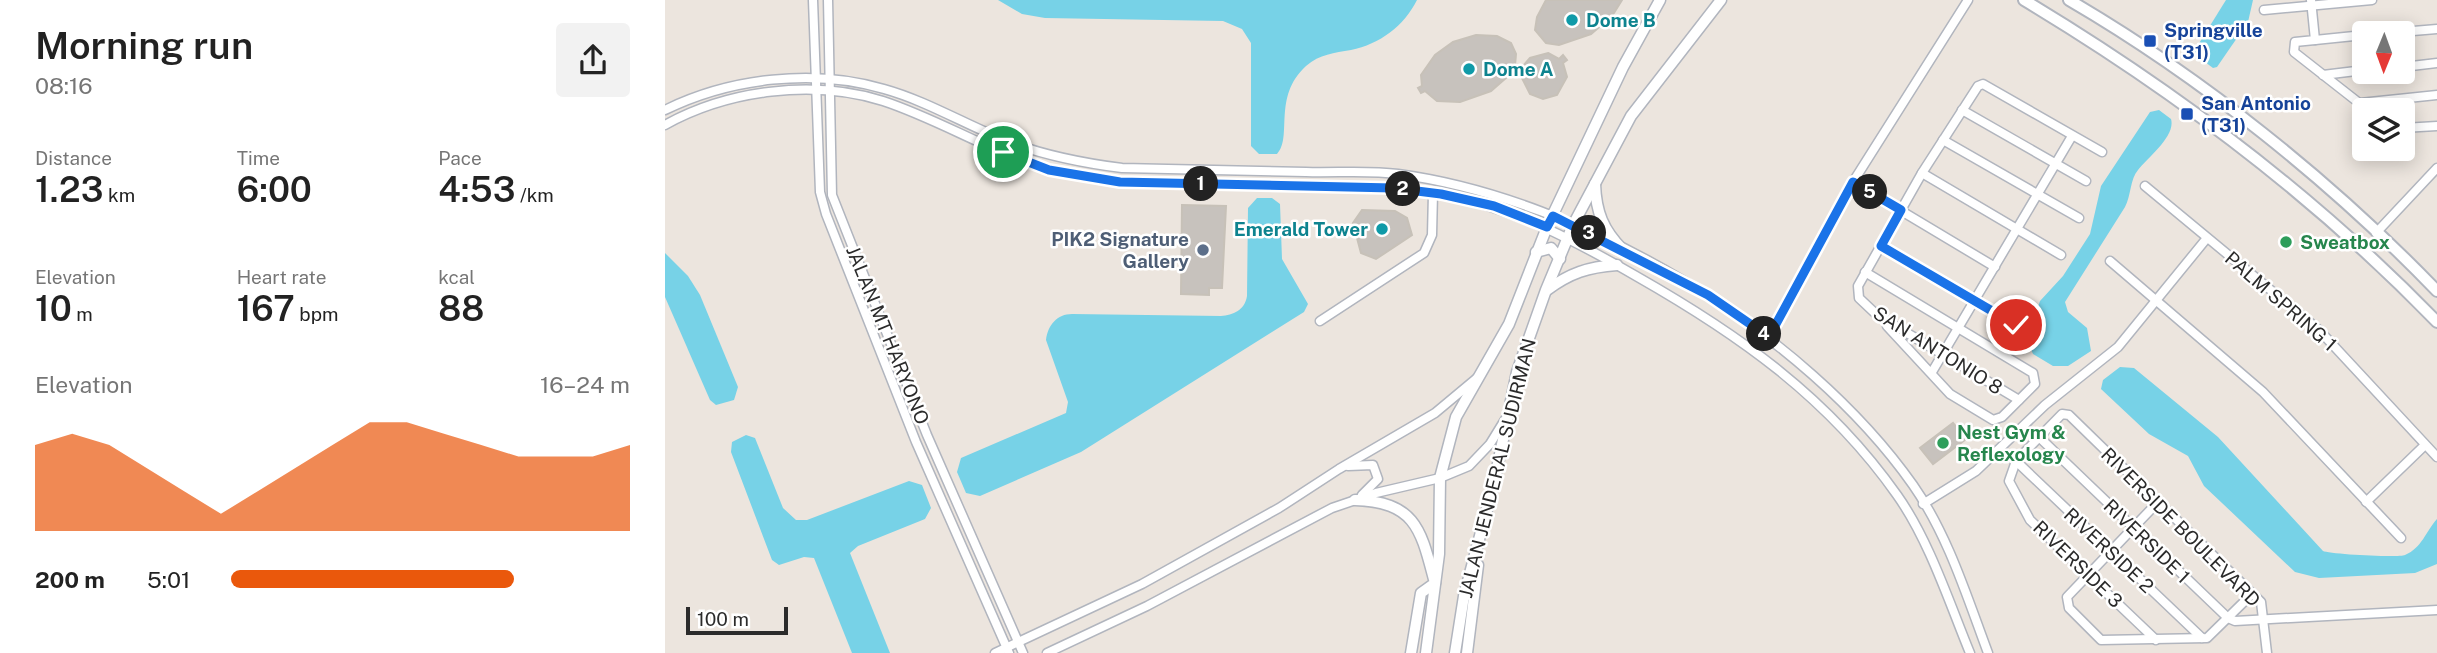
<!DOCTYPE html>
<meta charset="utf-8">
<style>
:root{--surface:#fff;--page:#f2f2f2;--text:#222;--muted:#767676;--accent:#ea580c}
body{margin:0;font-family:"Public Sans",sans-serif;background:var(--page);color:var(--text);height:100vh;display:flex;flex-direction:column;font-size:26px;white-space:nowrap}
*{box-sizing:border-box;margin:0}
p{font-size:23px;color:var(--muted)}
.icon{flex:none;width:38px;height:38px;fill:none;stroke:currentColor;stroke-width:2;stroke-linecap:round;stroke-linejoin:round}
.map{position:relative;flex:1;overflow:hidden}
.panel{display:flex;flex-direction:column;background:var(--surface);width:665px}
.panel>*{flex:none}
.needle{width:46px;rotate:181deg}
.fabs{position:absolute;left:1687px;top:21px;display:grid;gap:14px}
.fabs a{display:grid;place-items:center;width:63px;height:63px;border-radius:7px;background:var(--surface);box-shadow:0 4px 18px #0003;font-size:35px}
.scale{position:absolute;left:21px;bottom:18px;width:102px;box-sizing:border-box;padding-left:7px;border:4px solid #2b2b2b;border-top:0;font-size:19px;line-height:24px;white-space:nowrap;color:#2b2b2b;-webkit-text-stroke:5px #fff;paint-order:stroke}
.pin{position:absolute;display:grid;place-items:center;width:60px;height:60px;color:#fff;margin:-30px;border:4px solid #fff;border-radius:50%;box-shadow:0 2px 7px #0007}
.km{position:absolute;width:35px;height:35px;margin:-18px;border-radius:50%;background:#222;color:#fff;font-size:19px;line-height:35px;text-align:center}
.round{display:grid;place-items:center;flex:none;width:74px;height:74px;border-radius:7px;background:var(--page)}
.summary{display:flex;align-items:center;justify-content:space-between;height:119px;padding:0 35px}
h1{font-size:38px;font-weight:600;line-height:52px}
.stats{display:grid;grid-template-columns:repeat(3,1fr);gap:10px;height:119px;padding:7px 35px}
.stats div{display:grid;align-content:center}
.stats b{font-size:35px;font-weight:600}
.stats small{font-size:19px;font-weight:400}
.stats p{font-size:19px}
.chart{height:196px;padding:14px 35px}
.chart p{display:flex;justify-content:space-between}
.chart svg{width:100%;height:126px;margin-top:7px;fill:var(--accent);opacity:.7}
ul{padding:0 35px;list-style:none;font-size:23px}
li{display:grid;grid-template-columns:112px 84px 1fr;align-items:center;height:52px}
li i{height:18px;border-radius:9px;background:var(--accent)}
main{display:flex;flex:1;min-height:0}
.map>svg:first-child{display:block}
</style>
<main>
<section class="panel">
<div class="summary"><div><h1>Morning run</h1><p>08:16</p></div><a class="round"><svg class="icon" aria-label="share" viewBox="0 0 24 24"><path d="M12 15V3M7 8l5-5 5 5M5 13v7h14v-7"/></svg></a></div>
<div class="stats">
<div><p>Distance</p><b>1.23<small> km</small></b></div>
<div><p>Time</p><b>6:00</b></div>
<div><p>Pace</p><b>4:53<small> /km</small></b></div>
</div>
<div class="stats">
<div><p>Elevation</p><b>10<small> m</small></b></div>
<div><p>Heart rate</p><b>167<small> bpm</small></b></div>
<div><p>kcal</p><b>88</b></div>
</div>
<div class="chart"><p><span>Elevation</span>16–24 m</p>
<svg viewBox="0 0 160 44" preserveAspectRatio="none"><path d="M0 44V14L10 10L20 14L30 22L40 30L50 38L60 30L70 22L80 14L90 6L100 6L110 10L120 14L130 18L140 18L150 18L160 14V44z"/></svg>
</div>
<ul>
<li><b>200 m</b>5:01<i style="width:71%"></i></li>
</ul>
</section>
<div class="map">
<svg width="1772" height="653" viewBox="0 0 1772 653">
<rect width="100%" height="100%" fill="#ece5de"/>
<g fill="#77d2e7">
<path d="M 333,0 L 752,0 C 739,26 715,44 686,50 C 669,53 655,54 641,66 C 607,97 628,137 612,154 L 594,154 L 586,146 L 586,43 L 577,29 L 558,21 L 380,18 L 357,14 Z"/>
<path d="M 1561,0 L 1588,0 L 1583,22 L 1552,67 L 1548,68 L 1528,53 Z"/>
<path d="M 1494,110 L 1506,119 C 1511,136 1483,157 1473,170 C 1465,179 1466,196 1460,207 L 1400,302 L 1403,312 L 1422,328 L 1426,351 L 1403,366 L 1388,366 L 1368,354 L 1362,340 L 1375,301 L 1398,276 L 1425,234 L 1436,186 L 1485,112 Z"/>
<path d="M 592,198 L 607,198 L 615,204 L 617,259 L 643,304 L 639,312 L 416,452 L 315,496 L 301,493 L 292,472 L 296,458 L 401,413 L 403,402 L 381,340 C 383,325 392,314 407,314 L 556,316 C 568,315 580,310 582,296 L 583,208 Z"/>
<path d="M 0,253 L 23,276 L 35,295 L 73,387 L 69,400 L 51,405 L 45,400 L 0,297 Z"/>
<path d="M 1455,367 L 1469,368 L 1553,437 L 1658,551 C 1664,554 1733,558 1740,555 C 1757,548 1761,531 1772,519 L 1772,564 L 1750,573 L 1654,578 L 1630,572 L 1539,486 L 1523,456 L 1484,434 L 1436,389 L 1438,380 Z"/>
<path d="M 81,435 L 90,438 L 118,508 L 131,520 L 142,520 L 244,481 L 257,485 L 266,508 L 260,519 L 193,546 L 185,553 L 225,653 L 187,653 L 149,558 L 139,557 L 114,565 L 107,560 L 66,452 L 67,442 Z"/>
</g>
<g fill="#c7c2bd" stroke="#c7c1b8" stroke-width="2">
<path d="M 881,0 L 957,0 L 947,16 L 926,34 L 894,45 L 881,43 L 870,30 L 872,17 Z"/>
<path d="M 811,35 L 832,36 L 846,43 L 851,54 L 850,66 L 842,77 L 826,91 L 795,102 L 772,101 L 760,91 L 756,93 L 753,88 L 757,86 L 756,75 L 770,55 L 788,42 Z"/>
<path d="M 883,53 L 894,59 L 898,55 L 902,60 L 898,63 L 902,77 L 892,95 L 878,99 L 865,94 L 856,76 L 858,66 L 865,58 Z"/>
<path d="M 517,205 L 561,206 L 557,288 L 544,288 L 544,295 L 516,294 Z"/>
<path d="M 697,210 L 730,211 L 742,218 L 747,235 L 711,259 L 696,253 L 688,223 Z"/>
<path d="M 1288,423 L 1301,439 L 1268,464 L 1255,448 Z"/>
</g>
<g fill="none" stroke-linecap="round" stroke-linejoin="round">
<defs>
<g id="minor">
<path d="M 148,0 L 155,192 L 161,214 L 251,442 L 344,653"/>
<path d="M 163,0 L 167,195 L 262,435 L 358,653"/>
<path d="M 1646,0 L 1650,40 L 1630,42 L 1629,52 L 1703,110"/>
<path d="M 1599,10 L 1707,0"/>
<path d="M 1724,33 L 1772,29"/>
<path d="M 1650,40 L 1699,35"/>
<path d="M 1738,67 L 1772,63"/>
<path d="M 1658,75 L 1699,70"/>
<path d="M 1695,103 L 1772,95"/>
<path d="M 0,110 C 65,78 149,68 219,89 C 262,101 301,125 342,141 C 380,156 418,163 457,168 C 518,169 580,171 641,172 C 671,173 703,170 733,174 C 919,199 1140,332 1248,485 C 1283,535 1302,597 1323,653"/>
<path d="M 1297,110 L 1421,181"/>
<path d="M 0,125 C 63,90 148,79 218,101 C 276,120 328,154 387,170 C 409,176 432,179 455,182 C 519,183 582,185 646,186 C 689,187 734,186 777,194 C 848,208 909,240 971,276 C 1073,334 1163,397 1232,495 C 1264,540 1284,602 1305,653"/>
<path d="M 1738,128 L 1772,126"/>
<path d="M 1278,140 L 1414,218"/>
<path d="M 1257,173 L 1396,255"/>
<path d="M 1188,182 L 1330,267"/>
<path d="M 1480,186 L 1654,330 L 1772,457"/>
<path d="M 1711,233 L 1772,168"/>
<path d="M 1216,246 L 1351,325"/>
<path d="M 1445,261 L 1598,392 L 1736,538"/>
<path d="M 1200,272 L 1368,373 L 1370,384 L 1337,417 L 1328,420 L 1285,394 L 1222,326"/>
<path d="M 655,321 L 759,253 L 767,235 L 768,193"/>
<path d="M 1104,337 L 1188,182 L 1303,0"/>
<path d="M 1267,372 L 1407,136"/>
<path d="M 1354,400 L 1212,315 L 1194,298 L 1193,286 L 1257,173 L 1313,86 L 1318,84 L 1437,152"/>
<path d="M 1374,437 L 1563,618 L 1570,621 L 1772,610"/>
<path d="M 1351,461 L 1537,638"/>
<path d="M 683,466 L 708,465 L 713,479 L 697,495"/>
<path d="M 1701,502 L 1760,445"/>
<path d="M 1492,503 L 1402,597 L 1404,608 L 1436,640 L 1542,638 L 1587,594"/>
<path d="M 1258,504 L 1311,471 L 1380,405 L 1453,347 L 1542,238"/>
<path d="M 1491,640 L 1365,520 L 1344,481 L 1351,461 L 1397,414 L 1404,415 L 1596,602 L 1602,653"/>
<path d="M 330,653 L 477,584 L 614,508 L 674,469 L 770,413 L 812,378"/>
<path d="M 382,653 L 482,606 L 667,508 L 711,493 L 775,478 L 804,466 L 825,444 L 841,418"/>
</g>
<g id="tertiary">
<path d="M 930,184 C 931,212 938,230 958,250"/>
<path d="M 871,252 L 886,248 L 895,259"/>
<path d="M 882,290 C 905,273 923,267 952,265"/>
<path d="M 690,500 C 752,502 756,531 770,583 L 756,593 L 746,653"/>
<path d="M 761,653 L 774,554 L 775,478 L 791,417 L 844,324 L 882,227 L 958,67 L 995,0"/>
<path d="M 790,653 L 799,596 L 829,483 L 852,372 L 881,290 L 908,225 L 966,116 L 1056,0"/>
<path d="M 802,653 L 813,565"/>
</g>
<g id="secondary">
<path d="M 1359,0 C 1509,90 1650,196 1772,322"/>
<path d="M 1404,0 C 1536,77 1666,181 1772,291"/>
</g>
</defs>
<use href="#minor" stroke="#b1b5be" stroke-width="11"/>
<use href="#tertiary" stroke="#b1b5be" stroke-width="13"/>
<use href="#secondary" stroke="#b1b5be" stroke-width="14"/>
<use href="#minor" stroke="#fff" stroke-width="8"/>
<use href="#tertiary" stroke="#fff" stroke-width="10"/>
<use href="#secondary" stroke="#fff" stroke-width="10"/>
</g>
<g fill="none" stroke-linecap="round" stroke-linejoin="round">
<defs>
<path id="route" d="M 338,152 L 384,170 L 455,182 L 728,188 L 776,194 L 829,206 L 882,227 L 888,216 L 1043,295 L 1104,337 L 1188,182 L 1236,210 L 1216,246 L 1351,325"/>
</defs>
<use href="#route" stroke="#fff" stroke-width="14"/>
<use href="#route" stroke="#1a73e8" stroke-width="9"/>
</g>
<g fill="#0f9aa8" stroke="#fff" stroke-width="2.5">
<circle cx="907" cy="20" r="7"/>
<circle cx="804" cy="69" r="7"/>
<circle cx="717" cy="229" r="7"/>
</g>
<g fill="#1a4fb4" stroke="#fff" stroke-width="2.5">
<rect x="1478" y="34" width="14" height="14" rx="3.5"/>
<rect x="1515" y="107" width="14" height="14" rx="3.5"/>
</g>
<g fill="#2e9e5b" stroke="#fff" stroke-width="2.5">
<circle cx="1621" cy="242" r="7"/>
<circle cx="1278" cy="443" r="7"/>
</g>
<circle fill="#5c6f8a" stroke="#fff" stroke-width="2.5" cx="538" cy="250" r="7"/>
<g text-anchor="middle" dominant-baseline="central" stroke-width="5" stroke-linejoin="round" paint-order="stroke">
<g font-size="19" font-weight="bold" fill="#0d838f" stroke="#fff" text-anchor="start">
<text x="921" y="20">Dome B</text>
<text x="818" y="69">Dome A</text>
<text x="703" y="229" text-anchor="end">Emerald Tower</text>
</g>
<g font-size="19" font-weight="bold" fill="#164399" stroke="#fff" text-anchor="start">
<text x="1499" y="30">Springville<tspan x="1499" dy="22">(T31)</tspan></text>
<text x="1536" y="103">San Antonio<tspan x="1536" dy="22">(T31)</tspan></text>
</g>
<g font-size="19" font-weight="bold" fill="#4e5e75" stroke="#fff" text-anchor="end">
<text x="524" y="239">PIK2 Signature<tspan x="524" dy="22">Gallery</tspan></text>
</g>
<g font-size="19" font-weight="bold" fill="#27864d" stroke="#fff" text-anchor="start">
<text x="1635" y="242">Sweatbox</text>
<text x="1292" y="432">Nest Gym &amp;<tspan x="1292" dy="22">Reflexology</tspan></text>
</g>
<g font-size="19" fill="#2b2b2b" stroke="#fff">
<text transform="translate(1616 301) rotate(41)">PALM SPRING 1</text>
<text transform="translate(223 335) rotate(68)">JALAN MT HARYONO</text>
<text transform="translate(1273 350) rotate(32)">SAN ANTONIO 8</text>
<text transform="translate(832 468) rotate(-76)">JALAN JENDERAL SUDIRMAN</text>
<text transform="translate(1516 527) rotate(45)">RIVERSIDE BOULEVARD</text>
<text transform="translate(1482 541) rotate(44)">RIVERSIDE 1</text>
<text transform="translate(1444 550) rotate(43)">RIVERSIDE 2</text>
<text transform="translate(1413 564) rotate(44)">RIVERSIDE 3</text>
</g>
</g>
</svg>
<div class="fabs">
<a><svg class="needle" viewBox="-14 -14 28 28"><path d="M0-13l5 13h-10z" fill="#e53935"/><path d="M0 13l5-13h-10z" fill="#767676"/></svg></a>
<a><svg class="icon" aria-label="layers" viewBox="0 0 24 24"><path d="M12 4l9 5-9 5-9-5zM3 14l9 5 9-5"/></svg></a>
</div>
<div class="scale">100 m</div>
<div class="pin" style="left:338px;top:152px;background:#1e9e55"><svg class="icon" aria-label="arrive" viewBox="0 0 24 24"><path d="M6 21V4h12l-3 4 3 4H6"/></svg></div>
<div class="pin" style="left:1351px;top:325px;background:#d93025"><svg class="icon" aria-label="check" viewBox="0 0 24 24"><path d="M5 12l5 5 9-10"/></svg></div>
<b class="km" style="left:536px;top:184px">1</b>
<b class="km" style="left:738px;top:189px">2</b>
<b class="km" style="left:924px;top:233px">3</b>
<b class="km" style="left:1099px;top:334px">4</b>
<b class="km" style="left:1205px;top:192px">5</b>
</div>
</main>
